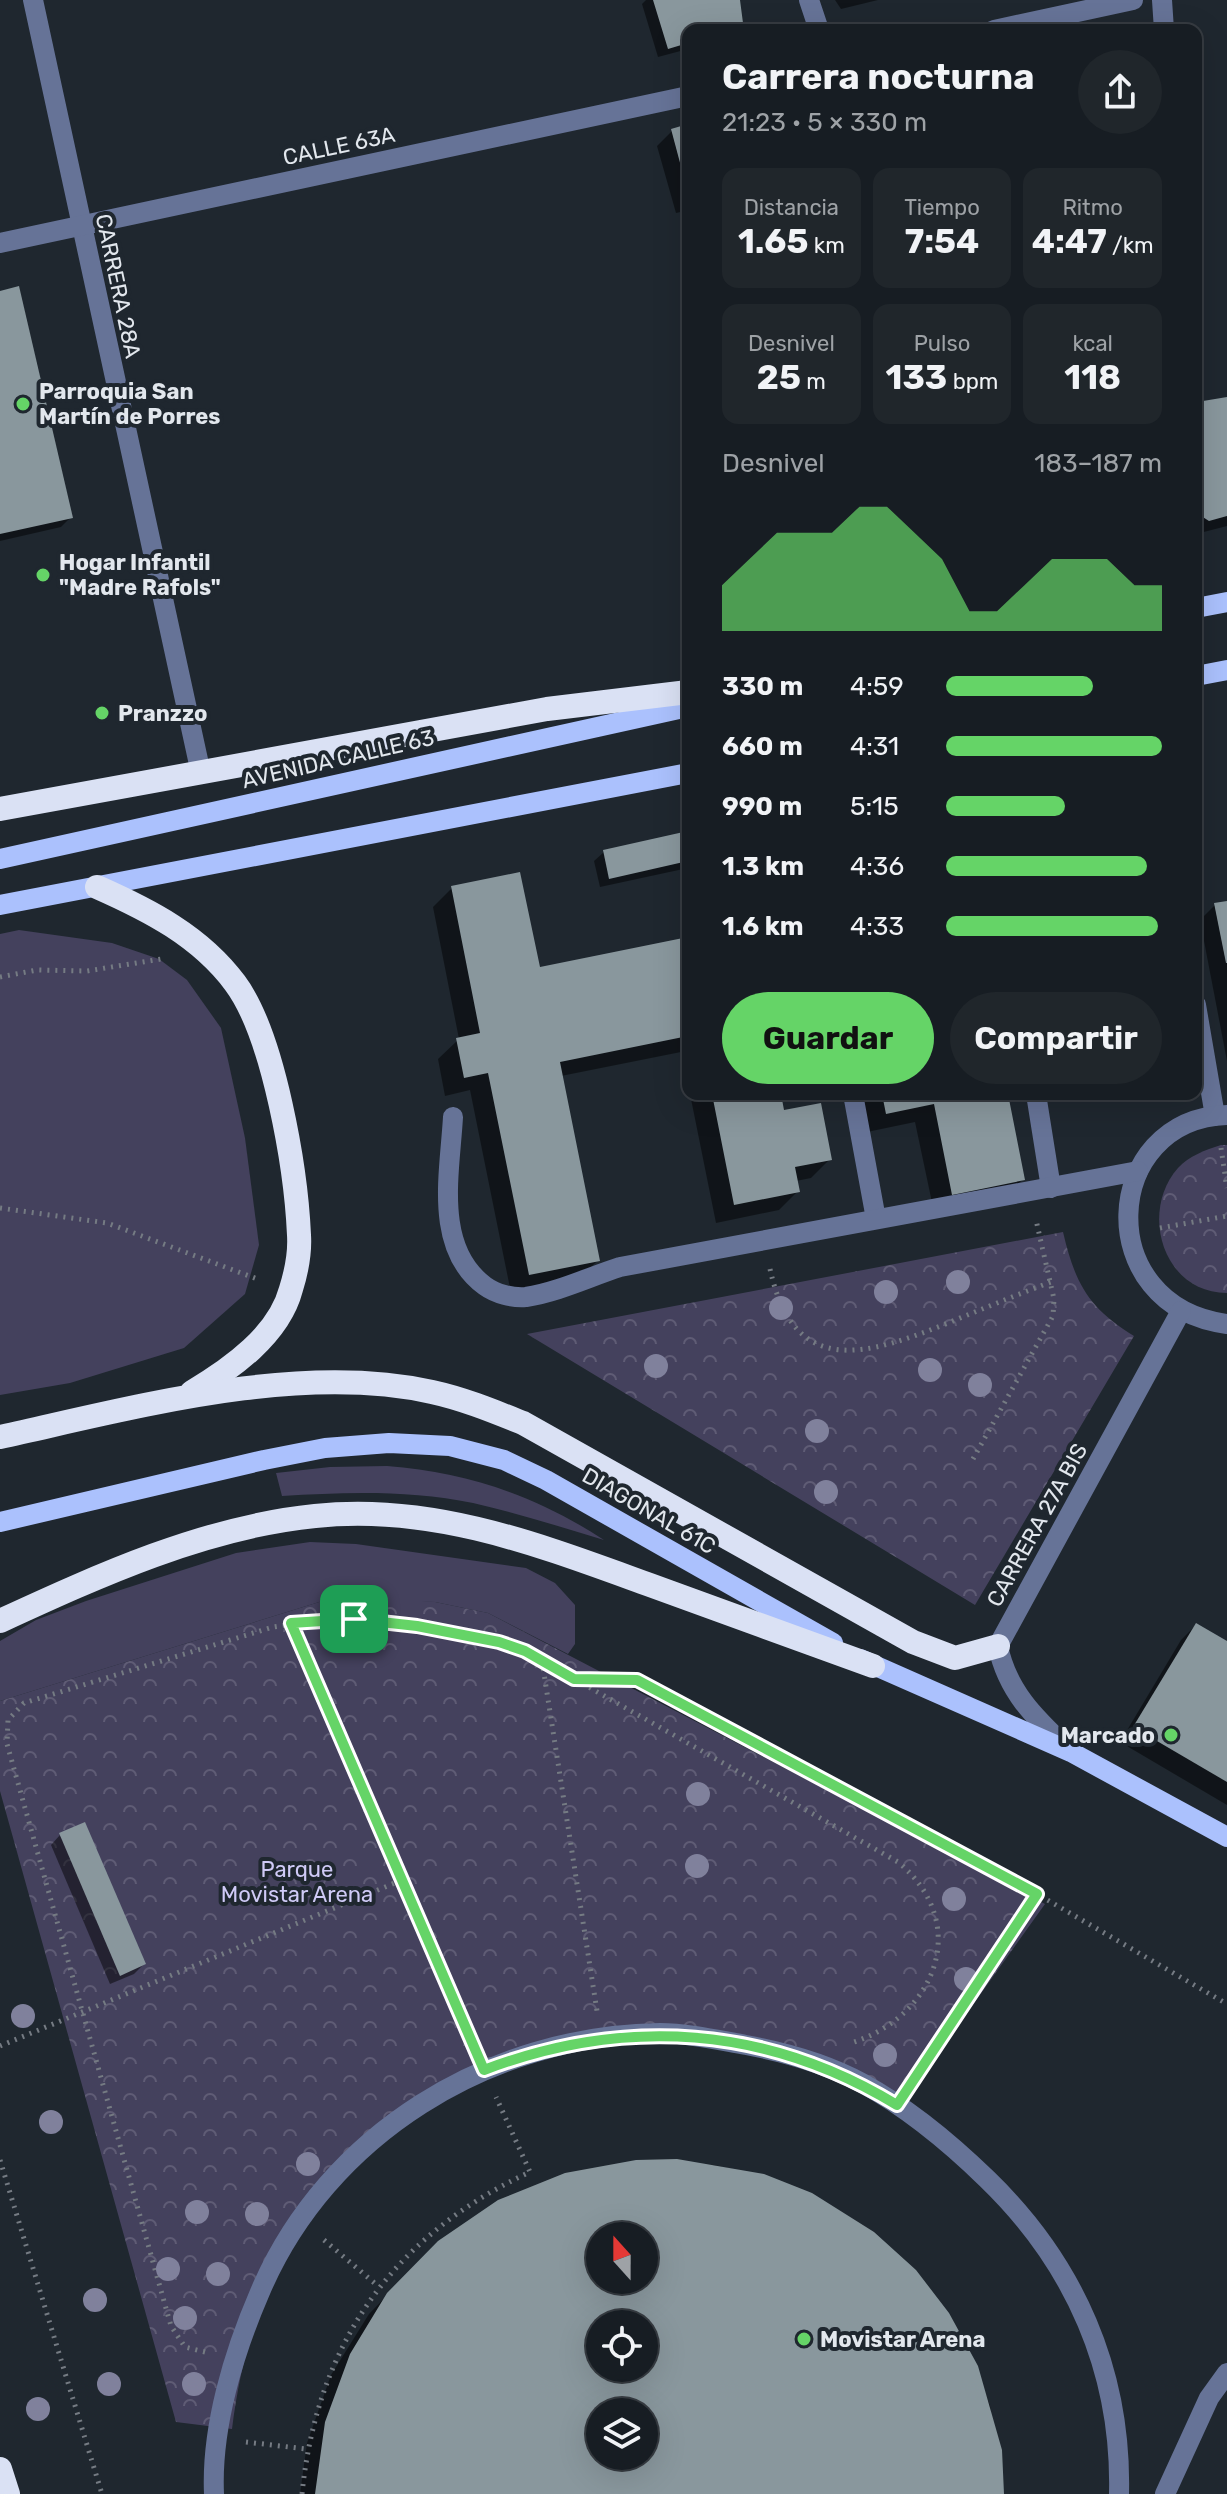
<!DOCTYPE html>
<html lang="es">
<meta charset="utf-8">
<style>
:root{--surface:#171d23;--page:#20262b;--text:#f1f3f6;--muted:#9ea2a6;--line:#363b41;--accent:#65d467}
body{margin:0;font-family:Rubik,sans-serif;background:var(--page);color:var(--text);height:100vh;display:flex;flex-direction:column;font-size:30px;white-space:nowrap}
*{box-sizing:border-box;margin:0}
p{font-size:26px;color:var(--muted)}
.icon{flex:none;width:44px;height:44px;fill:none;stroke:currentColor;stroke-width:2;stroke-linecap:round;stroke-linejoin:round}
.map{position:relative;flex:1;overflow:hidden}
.details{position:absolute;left:682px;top:24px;width:520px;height:1076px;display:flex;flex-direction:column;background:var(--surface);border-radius:16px;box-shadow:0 8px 32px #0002,0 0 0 2px var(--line)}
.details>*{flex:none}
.needle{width:52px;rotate:339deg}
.buttons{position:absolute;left:586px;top:2222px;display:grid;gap:16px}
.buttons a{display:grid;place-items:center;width:72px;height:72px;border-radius:50%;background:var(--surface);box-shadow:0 8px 32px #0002,0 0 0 2px var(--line);font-size:40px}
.pin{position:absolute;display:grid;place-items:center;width:68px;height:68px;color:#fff;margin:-34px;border-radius:16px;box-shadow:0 4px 12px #0006}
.round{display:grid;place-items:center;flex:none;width:84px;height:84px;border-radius:42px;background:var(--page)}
.headline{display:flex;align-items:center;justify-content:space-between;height:136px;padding:0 40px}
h1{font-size:36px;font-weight:700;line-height:60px}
.figures{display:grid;grid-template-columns:repeat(3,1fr);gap:12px;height:136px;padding:8px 40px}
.figures div{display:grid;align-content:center;border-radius:16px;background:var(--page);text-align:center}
.figures b{font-size:34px;font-weight:700}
.figures small{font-size:22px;font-weight:400}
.figures p{font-size:22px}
.chart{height:224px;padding:16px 40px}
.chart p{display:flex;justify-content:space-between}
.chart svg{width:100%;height:144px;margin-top:8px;fill:var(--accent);opacity:.7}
.action{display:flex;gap:16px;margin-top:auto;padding:16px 40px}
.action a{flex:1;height:92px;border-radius:48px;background:var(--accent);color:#111;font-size:32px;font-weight:700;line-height:92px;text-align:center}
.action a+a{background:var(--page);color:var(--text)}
ul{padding:0 40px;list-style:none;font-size:26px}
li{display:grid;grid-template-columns:128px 96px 1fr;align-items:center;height:60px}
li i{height:20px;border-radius:10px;background:var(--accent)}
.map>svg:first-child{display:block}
</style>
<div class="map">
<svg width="1227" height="2494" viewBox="0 0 1227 2494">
<defs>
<pattern id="park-crowns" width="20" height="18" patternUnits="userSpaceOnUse" patternTransform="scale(2)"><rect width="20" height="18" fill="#44415d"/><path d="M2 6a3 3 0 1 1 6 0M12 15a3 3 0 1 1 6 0" fill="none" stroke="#5f5c75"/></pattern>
</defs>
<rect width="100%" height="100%" fill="#1f272f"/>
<g fill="#44415d">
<path d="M 19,930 L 112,943 L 159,959 L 187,980 L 221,1028 L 245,1138 L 259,1245 L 245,1294 L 184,1348 L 70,1383 L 0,1395 L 0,934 Z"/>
<path d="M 387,1466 C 467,1472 537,1496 604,1540 C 561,1527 517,1513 473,1503 C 410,1490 346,1492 282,1496 L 276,1473 L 330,1467 Z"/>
<path d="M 310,1542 L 356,1544 L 526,1568 L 555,1583 L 575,1605 L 575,1644 L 568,1654 L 488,1613 L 435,1602 L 329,1599 L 0,1701 L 0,1641 L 36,1620 L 86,1601 L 236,1553 Z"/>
</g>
<g fill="url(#park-crowns)">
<path d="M 1221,1145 L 1227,1145 L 1227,1293 C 1163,1293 1139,1212 1178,1168 C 1189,1156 1205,1150 1221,1145 Z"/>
<path d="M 1063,1232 C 1075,1283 1088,1308 1134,1336 L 975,1605 L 527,1334 Z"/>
<path d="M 382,1598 L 435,1602 L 488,1613 L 1045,1904 L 896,2112 C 824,2071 745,2042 661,2041 C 553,2039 414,2098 341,2178 C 326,2194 315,2215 303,2232 C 294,2245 282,2258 275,2272 C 252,2316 238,2380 232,2429 L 176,2422 L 0,1791 L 0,1701 L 329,1599 Z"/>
</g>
<g fill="#0007" fill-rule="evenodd">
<path d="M 646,0 L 738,0 L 741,22 L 734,30 L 688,30 L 688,49 L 658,57 L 642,4 Z"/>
<path d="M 835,0 L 878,0 L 841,9 Z"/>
<path d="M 688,127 L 688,223 L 685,211 L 676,213 L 657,146 L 672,131 Z"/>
<path d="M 0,293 L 71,517 L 61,527 L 0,541 Z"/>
<path d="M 1227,399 L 1227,526 L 1196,534 L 1196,406 Z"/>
<path d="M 688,833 L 688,868 L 600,887 L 594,861 L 604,852 Z"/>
<path d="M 452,888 L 538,969 L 688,939 L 688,1085 L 681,1052 L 561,1076 L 598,1260 L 579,1279 L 511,1293 L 470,1090 L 445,1096 L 438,1059 L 459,1039 L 433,907 Z"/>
<path d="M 1227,903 L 1227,1061 L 1200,920 L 1215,905 Z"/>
<path d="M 690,1094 L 779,1094 L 782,1113 L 830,1159 L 811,1178 L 796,1181 L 798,1191 L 779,1210 L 716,1223 Z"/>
<path d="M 860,1094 L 1006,1094 L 1023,1179 L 1004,1198 L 934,1212 L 915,1122 L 867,1132 Z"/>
<path d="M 1196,1625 L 1227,1644 L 1227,1805 L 1120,1742 L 1181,1640 Z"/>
<path d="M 60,1835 L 144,1964 L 134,1974 L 110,1984 L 51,1845 Z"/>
<path d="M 636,2162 L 714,2165 L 763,2176 L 976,2367 L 990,2406 L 1002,2494 L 300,2494 L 307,2443 L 331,2375 L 369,2314 L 439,2242 ZM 600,2236 L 644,2236 L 644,2280 L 600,2280 ZM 600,2324 L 644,2324 L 644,2368 L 600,2368 ZM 600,2412 L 644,2412 L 644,2456 L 600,2456 Z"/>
</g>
<g fill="#89979d" fill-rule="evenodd">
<path d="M 653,0 L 740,0 L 743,23 L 732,30 L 688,30 L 688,43 L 668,49 Z"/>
<path d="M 688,124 L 688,189 L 687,189 L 671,129 Z"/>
<path d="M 19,286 L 73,518 L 0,534 L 0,291 Z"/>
<path d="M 1227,397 L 1227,516 L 1209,521 L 1198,514 L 1197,402 Z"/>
<path d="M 688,831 L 688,861 L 609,879 L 603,850 Z"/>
<path d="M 520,872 L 540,967 L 688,937 L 688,1036 L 560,1062 L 600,1261 L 529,1275 L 488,1073 L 464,1078 L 456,1038 L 480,1033 L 451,886 Z"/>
<path d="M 1227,901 L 1227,963 L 1226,963 L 1214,903 Z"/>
<path d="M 712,1094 L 781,1094 L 784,1110 L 821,1103 L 832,1160 L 795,1167 L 800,1192 L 734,1205 Z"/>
<path d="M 882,1094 L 1008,1094 L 1025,1180 L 952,1195 L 934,1104 L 886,1114 Z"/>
<path d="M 1196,1623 L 1227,1641 L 1227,1782 L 1133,1727 Z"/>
<path d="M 85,1822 L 146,1964 L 120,1976 L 59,1833 Z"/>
<path d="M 677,2159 L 764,2174 L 812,2193 L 874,2232 L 916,2270 L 949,2313 L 978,2366 L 1002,2450 L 1004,2494 L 315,2494 L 325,2422 L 350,2354 L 387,2293 L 438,2241 L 498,2200 L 565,2173 L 636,2160 ZM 600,2236 L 644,2236 L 644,2280 L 600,2280 ZM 600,2324 L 644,2324 L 644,2368 L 600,2368 ZM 600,2412 L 644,2412 L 644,2456 L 600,2456 Z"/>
</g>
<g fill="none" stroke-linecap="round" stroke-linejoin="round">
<g stroke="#757b83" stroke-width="5" stroke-dasharray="2 6" stroke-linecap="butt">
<path d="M 0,977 L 37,970 L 87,971 L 161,959"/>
<path d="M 1221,1148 L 1227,1188"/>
<path d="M 0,1208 L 107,1223 L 260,1280"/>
<path d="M 1160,1228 L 1227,1216"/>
<path d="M 770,1269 C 794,1380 868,1355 948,1323 C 982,1309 1016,1295 1051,1282"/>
<path d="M 973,1459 L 1053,1316 L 1054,1299 L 1036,1220"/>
<path d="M 291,1623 L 473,2044"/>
<path d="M 542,1661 L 597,2011"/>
<path d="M 575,1679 L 637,1680 L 1037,1894 L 1227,2004"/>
<path d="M 0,2046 L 402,1880"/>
<path d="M 914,2080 L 1037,1894"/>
<path d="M 0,2160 L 102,2494"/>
<path d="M 324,2240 L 378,2286"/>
<path d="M 205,2352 L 185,2347 L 171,2326 L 7,1744 L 8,1720 L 24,1703 L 273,1627 L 317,1620 L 417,1626 L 499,1642 L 525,1651 L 898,1862 C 973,1924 935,2017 851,2043"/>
<path d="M 246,2442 L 306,2449"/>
<path d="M 302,2494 C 317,2344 393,2235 530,2172 L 496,2097"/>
</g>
<g stroke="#667397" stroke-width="20">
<path d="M 33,0 L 200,769"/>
<path d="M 809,0 L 819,30"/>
<path d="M 1162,0 L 1164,30"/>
<path d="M 994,30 L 1133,0"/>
<path d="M 0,243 L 688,96"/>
<path d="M 1196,1005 L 1215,1116"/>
<path d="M 853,1094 L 876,1219"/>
<path d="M 1036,1094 L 1051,1188"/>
<path d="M 1227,1115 C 1101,1119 1090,1306 1227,1324"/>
<path d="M 453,1117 C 450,1172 433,1248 485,1286 C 496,1294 512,1298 526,1297 C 558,1292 589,1277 620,1267 L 1138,1171"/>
<path d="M 1067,1748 C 1035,1718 1007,1691 998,1646 L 1181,1311"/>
<path d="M 214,2494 C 211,2427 234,2352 260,2292 C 327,2134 490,2035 660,2033 C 688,2033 718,2040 746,2045 C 784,2052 827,2064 862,2083 C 908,2108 950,2143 987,2179 C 1075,2264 1122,2372 1119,2494"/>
<path d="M 1165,2494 L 1209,2398 L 1227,2373"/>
</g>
<g stroke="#abc1fd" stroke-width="20">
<path d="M 1196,608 L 1227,602"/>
<path d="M 1196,676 L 1227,670"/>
<path d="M 0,859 L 688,707"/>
<path d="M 0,905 L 688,773"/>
<path d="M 0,1522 L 264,1460 L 325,1448 L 389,1443 L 450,1446 L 504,1460 L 546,1480 L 833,1643"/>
<path d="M 860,1659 L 1071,1752 L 1227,1837"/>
</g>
<g stroke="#dae1f4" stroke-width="24">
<path d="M 0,809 L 547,709 L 688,692"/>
<path d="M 97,887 C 149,910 200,936 235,983 C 274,1035 296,1169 299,1235 C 300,1251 296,1273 291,1289 C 279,1335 231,1369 192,1392"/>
<path d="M 0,1437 C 133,1408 297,1362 432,1392 C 464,1399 493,1411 523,1423 L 913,1642 L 955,1658 L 998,1646"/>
<path d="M 0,1621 C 100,1575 205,1527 315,1516 C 433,1503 542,1546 650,1585 C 724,1612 799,1639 873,1666"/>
<path d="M 0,2469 L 8,2494"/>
</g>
</g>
<g fill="#80819c">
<circle cx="958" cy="1282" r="12"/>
<circle cx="886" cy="1292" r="12"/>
<circle cx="781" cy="1308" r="12"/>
<circle cx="656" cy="1366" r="12"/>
<circle cx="930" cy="1370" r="12"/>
<circle cx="980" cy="1385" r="12"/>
<circle cx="817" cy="1431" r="12"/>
<circle cx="826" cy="1492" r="12"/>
<circle cx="698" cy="1794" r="12"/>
<circle cx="697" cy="1866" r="12"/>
<circle cx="954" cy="1899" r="12"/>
<circle cx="966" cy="1979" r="12"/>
<circle cx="23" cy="2016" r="12"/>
<circle cx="885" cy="2055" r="12"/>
<circle cx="51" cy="2122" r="12"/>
<circle cx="308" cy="2164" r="12"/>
<circle cx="197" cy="2212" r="12"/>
<circle cx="257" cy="2214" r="12"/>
<circle cx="168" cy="2269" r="12"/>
<circle cx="218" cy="2274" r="12"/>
<circle cx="95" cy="2300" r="12"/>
<circle cx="185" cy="2318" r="12"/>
<circle cx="109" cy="2384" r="12"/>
<circle cx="194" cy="2384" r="12"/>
<circle cx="38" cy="2409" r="12"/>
</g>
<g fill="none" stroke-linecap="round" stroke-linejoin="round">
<defs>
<path id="route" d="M 354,1619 L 417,1626 L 499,1642 L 525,1651 L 574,1679 L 637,1680 L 1037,1894 L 897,2105 C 767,2026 626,2016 484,2070 L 291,1623 Z"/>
</defs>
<use href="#route" stroke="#fff" stroke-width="16"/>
<use href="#route" stroke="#65d467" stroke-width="10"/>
</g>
<g fill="#65d467" stroke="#1f272f" stroke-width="3">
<circle cx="23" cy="404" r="8"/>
<circle cx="43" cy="575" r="8"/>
<circle cx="102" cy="713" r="8"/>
<circle cx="1171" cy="1735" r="8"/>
<circle cx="804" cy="2339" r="8"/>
</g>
<g text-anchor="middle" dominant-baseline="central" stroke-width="8" stroke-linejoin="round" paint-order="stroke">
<g font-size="22" fill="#e2e7ed" stroke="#1f272f">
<text transform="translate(339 146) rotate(-12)">CALLE 63A</text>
<text transform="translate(118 286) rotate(78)">CARRERA 28A</text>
<text transform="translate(338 759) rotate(-13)">AVENIDA CALLE 63</text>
<text transform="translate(649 1511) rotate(30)">DIAGONAL 61C</text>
<text transform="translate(1037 1525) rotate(-61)">CARRERA 27A BIS</text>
</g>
<g font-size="22" font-weight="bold" fill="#e2e7ed" stroke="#1f272f" text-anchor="start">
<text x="39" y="391">Parroquia San<tspan x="39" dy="25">Martín de Porres</tspan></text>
<text x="59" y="562">Hogar Infantil<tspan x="59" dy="25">"Madre Rafols"</tspan></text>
<text x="118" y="713">Pranzzo</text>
<text x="1155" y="1735" text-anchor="end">Marcado</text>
<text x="820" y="2339">Movistar Arena</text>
</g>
<g font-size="22" fill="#cfcaf6" stroke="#1f272f">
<text x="297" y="1869">Parque<tspan x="297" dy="25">Movistar Arena</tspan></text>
</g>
</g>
</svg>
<div class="buttons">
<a><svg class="needle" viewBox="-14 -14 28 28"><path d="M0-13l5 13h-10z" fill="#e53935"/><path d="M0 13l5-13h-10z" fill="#9ea2a6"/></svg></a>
<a><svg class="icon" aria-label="locate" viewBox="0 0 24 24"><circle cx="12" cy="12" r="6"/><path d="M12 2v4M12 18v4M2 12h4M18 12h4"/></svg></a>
<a><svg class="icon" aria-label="layers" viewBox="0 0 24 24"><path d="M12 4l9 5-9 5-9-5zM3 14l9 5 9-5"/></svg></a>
</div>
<div class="pin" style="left:354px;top:1619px;background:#1e9e55"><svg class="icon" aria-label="arrive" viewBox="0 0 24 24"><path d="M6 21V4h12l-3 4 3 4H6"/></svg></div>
<section class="details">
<div class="headline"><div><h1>Carrera nocturna</h1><p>21:23 · 5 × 330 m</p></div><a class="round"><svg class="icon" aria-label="share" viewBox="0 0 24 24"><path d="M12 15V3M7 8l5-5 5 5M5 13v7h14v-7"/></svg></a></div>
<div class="figures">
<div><p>Distancia</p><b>1.65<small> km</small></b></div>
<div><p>Tiempo</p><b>7:54</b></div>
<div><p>Ritmo</p><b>4:47<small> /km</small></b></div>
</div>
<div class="figures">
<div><p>Desnivel</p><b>25<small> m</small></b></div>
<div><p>Pulso</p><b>133<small> bpm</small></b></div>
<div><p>kcal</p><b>118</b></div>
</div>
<div class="chart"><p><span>Desnivel</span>183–187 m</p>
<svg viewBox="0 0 160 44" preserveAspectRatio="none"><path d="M0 44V30L10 22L20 14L30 14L40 14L50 6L60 6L70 14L80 22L90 38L100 38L110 30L120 22L130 22L140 22L150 30L160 30V44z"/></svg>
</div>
<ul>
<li><b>330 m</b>4:59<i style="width:68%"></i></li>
<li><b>660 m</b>4:31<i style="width:100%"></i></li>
<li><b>990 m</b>5:15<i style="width:55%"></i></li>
<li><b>1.3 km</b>4:36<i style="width:93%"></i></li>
<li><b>1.6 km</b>4:33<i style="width:98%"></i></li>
</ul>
<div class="action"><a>Guardar</a><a>Compartir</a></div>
</section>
</div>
